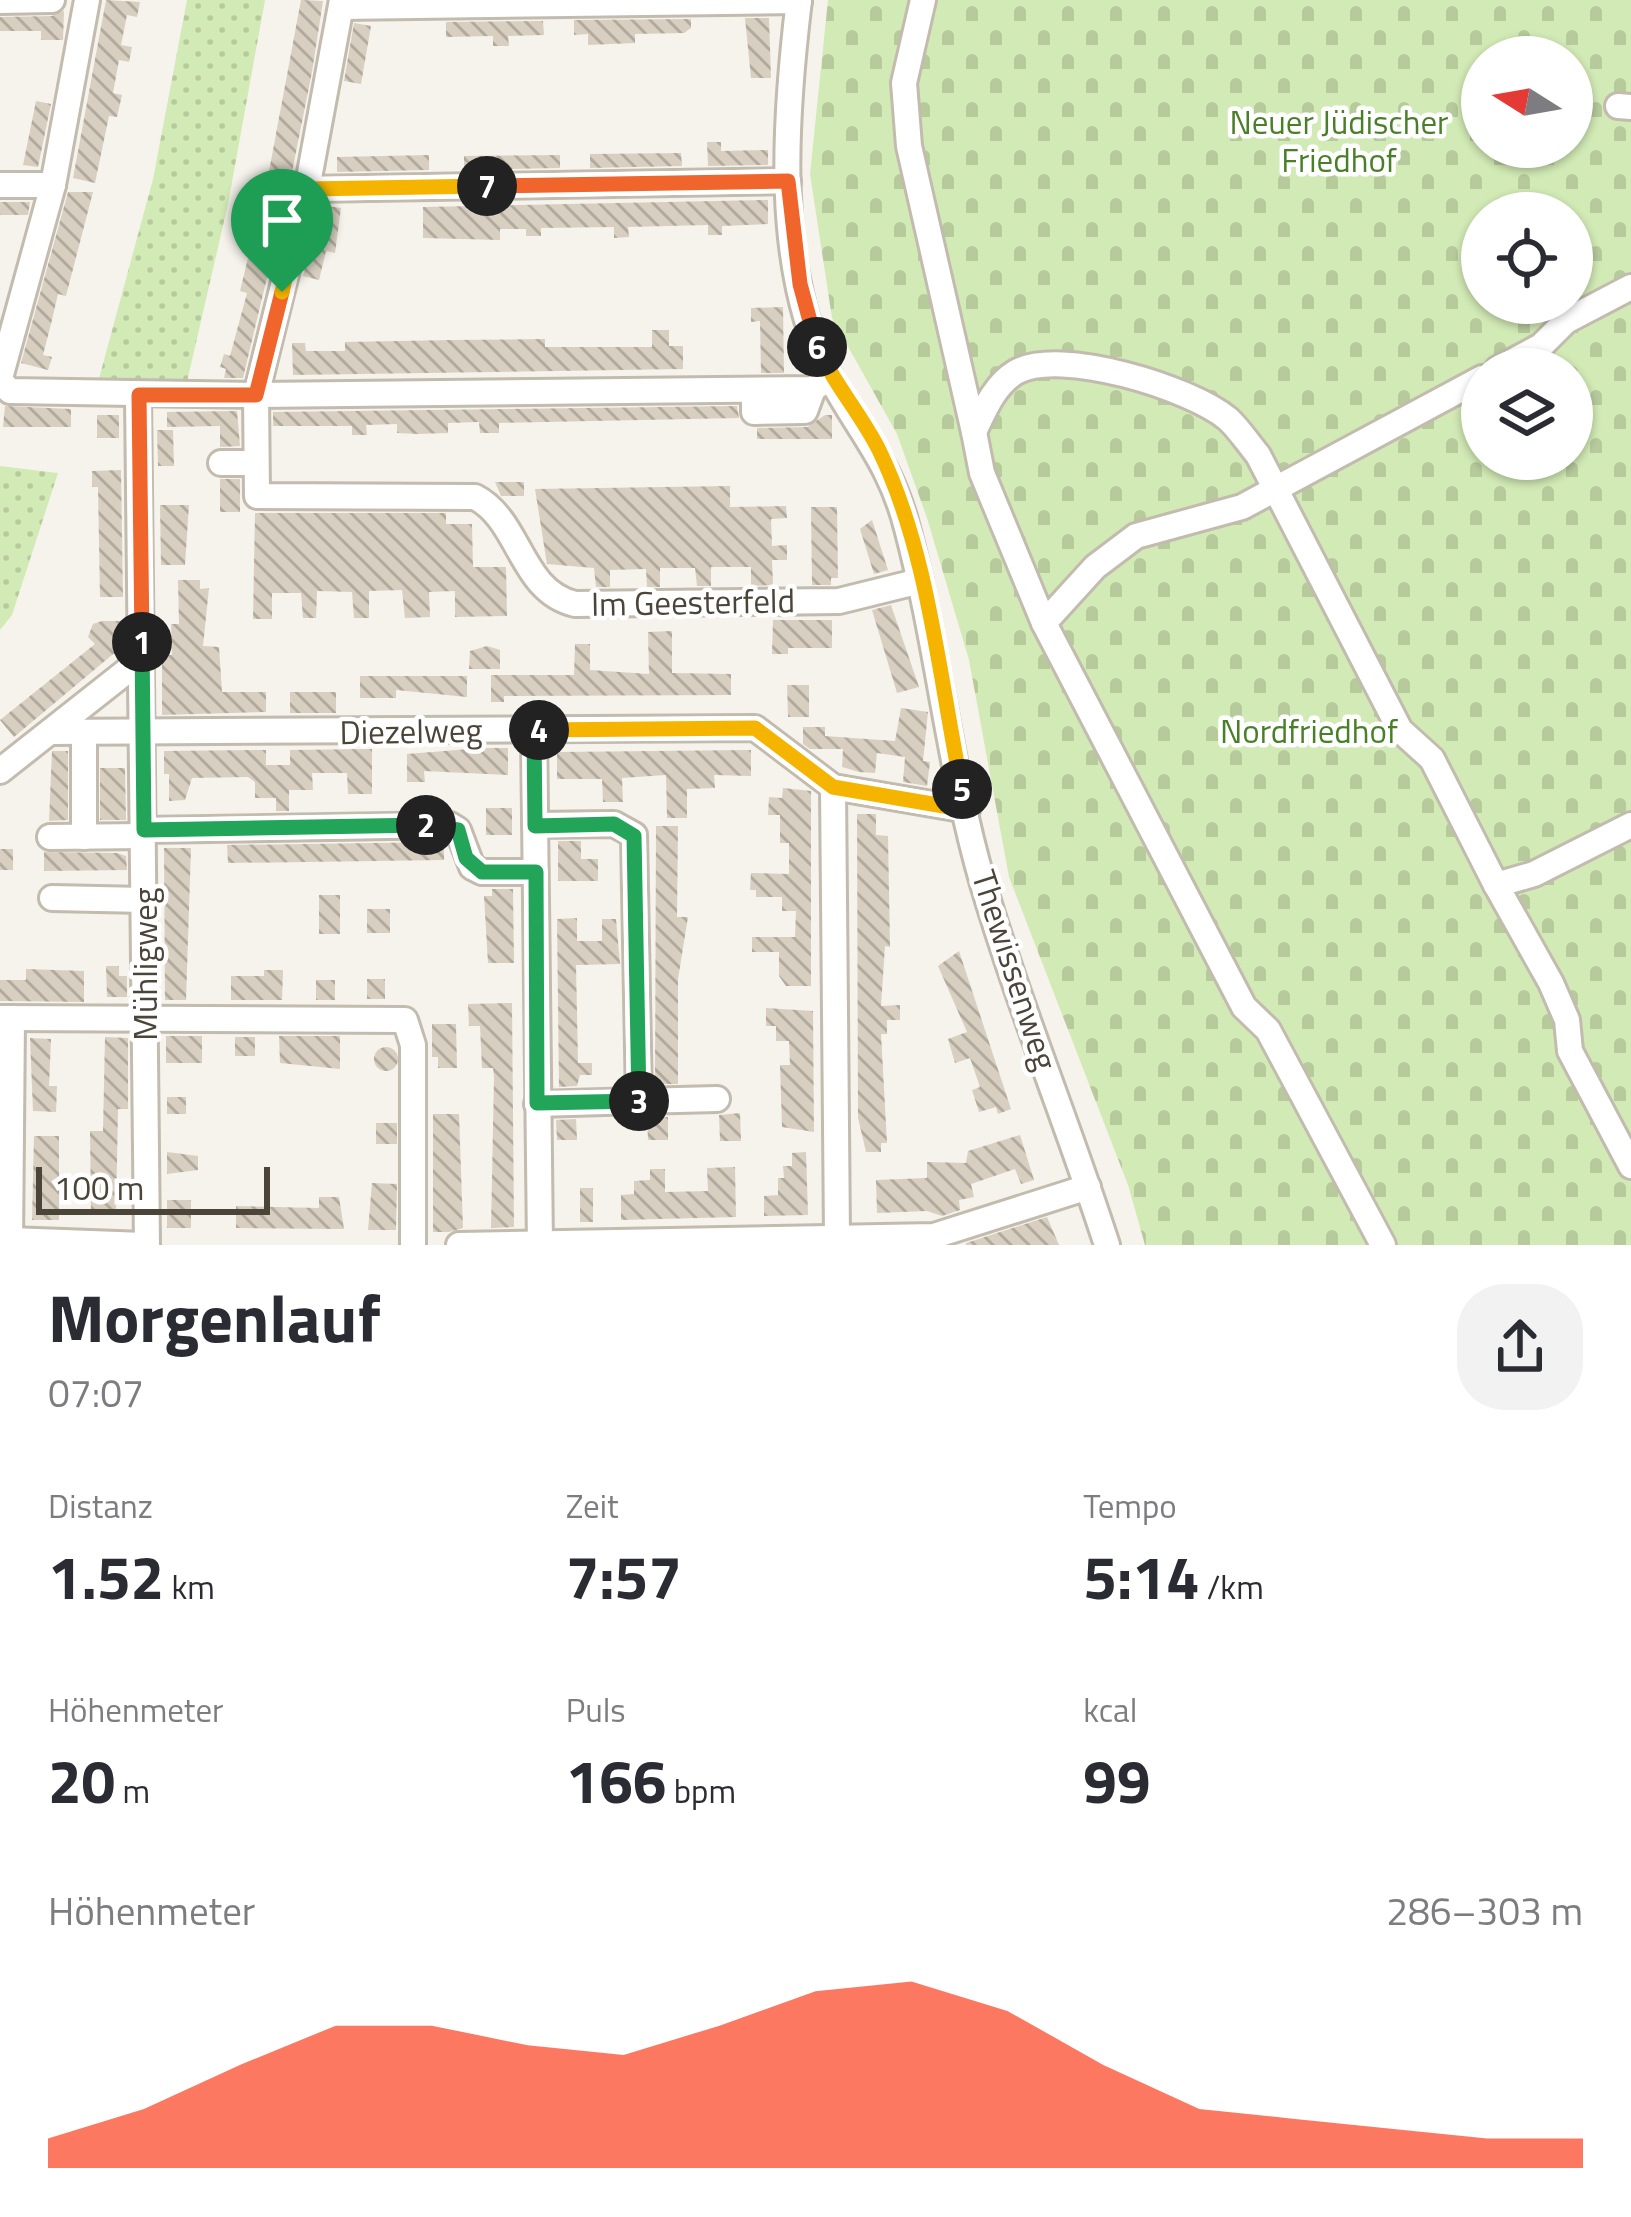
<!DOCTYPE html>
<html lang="de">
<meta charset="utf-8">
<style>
:root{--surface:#fff;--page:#f2f2f3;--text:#2b2b33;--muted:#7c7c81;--accent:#fc3f1d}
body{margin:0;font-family:"Titillium Web",sans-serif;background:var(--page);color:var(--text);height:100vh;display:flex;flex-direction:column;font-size:45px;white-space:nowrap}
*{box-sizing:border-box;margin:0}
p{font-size:39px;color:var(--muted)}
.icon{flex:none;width:66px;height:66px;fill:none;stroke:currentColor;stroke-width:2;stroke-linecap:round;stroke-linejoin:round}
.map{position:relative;height:1245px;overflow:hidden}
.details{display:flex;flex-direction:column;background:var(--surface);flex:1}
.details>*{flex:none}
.needle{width:78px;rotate:281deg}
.buttons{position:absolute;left:1461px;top:36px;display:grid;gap:24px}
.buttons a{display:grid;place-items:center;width:132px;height:132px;border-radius:50%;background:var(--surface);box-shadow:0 3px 9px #0004;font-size:60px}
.scale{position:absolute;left:36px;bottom:30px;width:234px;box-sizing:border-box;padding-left:12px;border:6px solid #4b4439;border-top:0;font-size:33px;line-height:42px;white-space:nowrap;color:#4b4439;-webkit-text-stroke:9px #fff;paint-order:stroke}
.pin{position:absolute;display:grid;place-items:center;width:102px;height:102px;color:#fff;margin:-123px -51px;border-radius:50% 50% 50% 0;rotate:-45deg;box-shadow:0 0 12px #0007}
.pin .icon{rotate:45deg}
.km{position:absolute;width:60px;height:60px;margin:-30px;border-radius:50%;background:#222;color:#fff;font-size:33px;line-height:60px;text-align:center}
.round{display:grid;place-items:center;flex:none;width:126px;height:126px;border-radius:48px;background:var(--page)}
.overview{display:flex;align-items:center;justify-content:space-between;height:204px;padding:0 48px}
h1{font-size:66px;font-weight:700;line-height:90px}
.metrics{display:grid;grid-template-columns:repeat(3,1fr);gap:18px;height:204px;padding:12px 48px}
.metrics div{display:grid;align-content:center}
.metrics b{font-size:60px;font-weight:700}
.metrics small{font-size:33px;font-weight:400}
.metrics p{font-size:33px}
.chart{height:336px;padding:24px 48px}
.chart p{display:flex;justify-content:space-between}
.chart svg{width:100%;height:216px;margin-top:12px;fill:var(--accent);opacity:.7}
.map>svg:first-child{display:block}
</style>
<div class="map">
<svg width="1631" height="1245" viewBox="0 0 1631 1245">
<defs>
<pattern id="grass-dots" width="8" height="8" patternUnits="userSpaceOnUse" patternTransform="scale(3)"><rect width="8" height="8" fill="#d2eab5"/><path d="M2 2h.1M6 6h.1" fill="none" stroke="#b6ca9c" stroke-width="1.8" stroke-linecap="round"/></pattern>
<pattern id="cemetery-stones" width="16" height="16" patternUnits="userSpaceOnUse" patternTransform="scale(3)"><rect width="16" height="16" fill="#d2eab5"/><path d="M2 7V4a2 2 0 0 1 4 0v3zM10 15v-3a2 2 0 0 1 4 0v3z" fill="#b6ca9c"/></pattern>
<pattern id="building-back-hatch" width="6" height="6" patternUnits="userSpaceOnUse" patternTransform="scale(3)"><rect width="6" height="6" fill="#d8cfc1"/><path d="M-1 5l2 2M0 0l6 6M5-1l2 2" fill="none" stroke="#b1aa9e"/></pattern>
</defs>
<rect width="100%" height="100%" fill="#f6f3ec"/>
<g fill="url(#grass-dots)">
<path d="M 187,0 L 265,0 L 228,204 L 186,386 L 97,386 L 153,179 Z"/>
<path d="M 0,466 L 58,473 L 12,615 L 0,630 Z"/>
</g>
<path fill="url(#cemetery-stones)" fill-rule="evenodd" d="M 828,0 L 1631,0 L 1631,1245 L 1145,1245 L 1128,1185 L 1009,877 L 969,660 L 927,518 L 897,434 L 832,318 L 810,174 ZM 1482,57 L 1572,57 L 1572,147 L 1482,147 ZM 1482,213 L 1572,213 L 1572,303 L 1482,303 ZM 1482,369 L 1572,369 L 1572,459 L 1482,459 Z"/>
<g fill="url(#building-back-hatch)">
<path d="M 106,0 L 140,2 L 137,17 L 127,15 L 121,45 L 132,47 L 129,62 L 119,60 L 113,93 L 122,95 L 117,117 L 109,116 L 95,183 L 73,178 Z"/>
<path d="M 301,0 L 323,1 L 312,72 L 290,182 L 267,182 Z"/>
<path d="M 64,11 L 63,40 L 41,40 L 41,31 L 0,31 L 0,17 L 52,16 Z"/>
<path d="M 745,18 L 769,18 L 771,78 L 751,78 Z"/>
<path d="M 691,19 L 691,28 L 684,33 L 635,34 L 635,43 L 588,45 L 588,34 L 574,35 L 574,20 Z"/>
<path d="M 543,21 L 544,35 L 508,36 L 509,46 L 493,46 L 493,36 L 446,37 L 446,22 Z"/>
<path d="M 354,23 L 371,26 L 361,84 L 344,81 Z"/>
<circle cx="1473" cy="103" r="11"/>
<path d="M 36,101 L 51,104 L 38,167 L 23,165 Z"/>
<path d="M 707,142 L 721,142 L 721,151 L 768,150 L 768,165 L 708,166 Z"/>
<path d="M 681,153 L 682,166 L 590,168 L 590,154 Z"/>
<path d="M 429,155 L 429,170 L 337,172 L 337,157 Z"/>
<path d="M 560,155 L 560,168 L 464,170 L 464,156 Z"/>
<path d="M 265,188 L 287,194 L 243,378 L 224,378 L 226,369 L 220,367 L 224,354 L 230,356 L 247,293 L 240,291 Z"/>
<path d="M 68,192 L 93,192 L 66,296 L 58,294 L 51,324 L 43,355 L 52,357 L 48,370 L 21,363 Z"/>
<path d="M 768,200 L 768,224 L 722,226 L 722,235 L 708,235 L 708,225 L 628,227 L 629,237 L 614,238 L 614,227 L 541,228 L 541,236 L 526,236 L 526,229 L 500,229 L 500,240 L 423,238 L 423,207 Z"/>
<path d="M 0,202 L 30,202 L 28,215 L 0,215 Z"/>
<path d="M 320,205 L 341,208 L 335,253 L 326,251 L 319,280 L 303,276 Z"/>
<path d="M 783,307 L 784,373 L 761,373 L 760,321 L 751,322 L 751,308 Z"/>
<path d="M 652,330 L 669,330 L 669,346 L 683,346 L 683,369 L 293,375 L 292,343 L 305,343 L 306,351 L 345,351 L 345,342 L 453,340 L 545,339 L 545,347 L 652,347 Z"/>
<path d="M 5,406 L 71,409 L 71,427 L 3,427 Z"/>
<path d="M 737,406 L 739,418 L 499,423 L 499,433 L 480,433 L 479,422 L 448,423 L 448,433 L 417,434 L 397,433 L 397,424 L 366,425 L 367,435 L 352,435 L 352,426 L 273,426 L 273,412 Z"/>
<path d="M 237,411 L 240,446 L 220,447 L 220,426 L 167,427 L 167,412 Z"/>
<rect x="97" y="415" width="22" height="23"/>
<path d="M 825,415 L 832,415 L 832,439 L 757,439 L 757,428 L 807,427 Z"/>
<path d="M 157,430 L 173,430 L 174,466 L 158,466 Z"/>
<path d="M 121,470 L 123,597 L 100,597 L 98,487 L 92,487 L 92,471 Z"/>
<rect x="220" y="479" width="20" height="33"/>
<path d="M 495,482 L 524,482 L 524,496 L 501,496 Z"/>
<path d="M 730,486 L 730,507 L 786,506 L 787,518 L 771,519 L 772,546 L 787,545 L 787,560 L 772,560 L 773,585 L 751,586 L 751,567 L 711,567 L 711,586 L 697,586 L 695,568 L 660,568 L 660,587 L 647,587 L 646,569 L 610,570 L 610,587 L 596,587 L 594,568 L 547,564 L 535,489 Z"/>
<path d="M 160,505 L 189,505 L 185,565 L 161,565 Z"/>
<path d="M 811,507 L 837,507 L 838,578 L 831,578 L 831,585 L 812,585 Z"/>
<path d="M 255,513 L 446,513 L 446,524 L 472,524 L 473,567 L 506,567 L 507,616 L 455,617 L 455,591 L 429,592 L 430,617 L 405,618 L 402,590 L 369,591 L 369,618 L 354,618 L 352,592 L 317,591 L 316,618 L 303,618 L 301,593 L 272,593 L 272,619 L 253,619 Z"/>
<path d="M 872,520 L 888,570 L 874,574 L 860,529 Z"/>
<path d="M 178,580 L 200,580 L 200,589 L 209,588 L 203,646 L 219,647 L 222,692 L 266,692 L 266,712 L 162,715 L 162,655 L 172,655 L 171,624 L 179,624 Z"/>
<path d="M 891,605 L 919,687 L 897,693 L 872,610 Z"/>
<path d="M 773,620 L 832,620 L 832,648 L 788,648 L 788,654 L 772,654 Z"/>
<path d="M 102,621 L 124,621 L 124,645 L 14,737 L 0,720 L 95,644 L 88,637 L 93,624 Z"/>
<path d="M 672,631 L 672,673 L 731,674 L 731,695 L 504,696 L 504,702 L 491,702 L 491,675 L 574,675 L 575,644 L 590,644 L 590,670 L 649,674 L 648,632 Z"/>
<path d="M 487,646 L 500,650 L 500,669 L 469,669 L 470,651 Z"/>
<path d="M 360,676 L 467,676 L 467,697 L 396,690 L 396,698 L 360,698 Z"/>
<path d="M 787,685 L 809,685 L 809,717 L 788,717 Z"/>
<rect x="290" y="692" width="46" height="21"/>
<path d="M 901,708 L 928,712 L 923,761 L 930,762 L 927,786 L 903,782 L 905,757 L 877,753 L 875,773 L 859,772 L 842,767 L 843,749 L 810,749 L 803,744 L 803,727 L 825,727 L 825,736 L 895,741 Z"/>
<path d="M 482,748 L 508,748 L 508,775 L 424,771 L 425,782 L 407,782 L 407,754 Z"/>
<path d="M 372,749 L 372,794 L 348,794 L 347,773 L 312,773 L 313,790 L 289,790 L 289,811 L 276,811 L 276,798 L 255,798 L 255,782 L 248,777 L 192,778 L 185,800 L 169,801 L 169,774 L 164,774 L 164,751 L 266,750 L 266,765 L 290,765 L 290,750 Z"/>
<path d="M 751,750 L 751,776 L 714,775 L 715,788 L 687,789 L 687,818 L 667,818 L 666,775 L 622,778 L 623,802 L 603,802 L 602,779 L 557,779 L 557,752 Z"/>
<path d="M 52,751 L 68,751 L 68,820 L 49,821 Z"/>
<path d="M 100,768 L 125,768 L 126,820 L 100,820 Z"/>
<path d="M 783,788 L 811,791 L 811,986 L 786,986 L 779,976 L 779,952 L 752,952 L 752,937 L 795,937 L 796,911 L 782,911 L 782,897 L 756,897 L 756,890 L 750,890 L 751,873 L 789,874 L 789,843 L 780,843 L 780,815 L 768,815 L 769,797 L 782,798 Z"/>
<rect x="486" y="808" width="26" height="27"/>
<path d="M 857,814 L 876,814 L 876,835 L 888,836 L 890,947 L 885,946 L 881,1006 L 900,1005 L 900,1020 L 887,1020 L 887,1034 L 881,1034 L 887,1143 L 881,1143 L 881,1152 L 866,1152 L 858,1118 Z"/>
<path d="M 656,826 L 678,826 L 677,917 L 688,917 L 678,979 L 678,1084 L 655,1084 Z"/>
<path d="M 558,841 L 581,841 L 581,859 L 598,859 L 598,881 L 558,881 Z"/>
<path d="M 444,842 L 444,860 L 228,863 L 227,845 Z"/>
<path d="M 164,848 L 191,848 L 186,1000 L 165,1000 Z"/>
<rect x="0" y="849" width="13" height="21"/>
<path d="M 44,852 L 117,853 L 126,856 L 127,870 L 44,871 Z"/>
<path d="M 492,889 L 513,889 L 514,963 L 488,963 L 484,896 L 492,896 Z"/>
<rect x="319" y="895" width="21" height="39"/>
<rect x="367" y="909" width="23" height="24"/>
<path d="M 577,918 L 577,941 L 602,941 L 602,919 L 616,919 L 620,964 L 576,965 L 578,1063 L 592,1063 L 592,1075 L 580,1075 L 577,1086 L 559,1087 L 557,919 Z"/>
<path d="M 959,951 L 1011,1109 L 998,1114 L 996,1107 L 979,1112 L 972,1090 L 980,1087 L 970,1058 L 955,1063 L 948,1039 L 967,1032 L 938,966 Z"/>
<path d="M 106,966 L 119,966 L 119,976 L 127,976 L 127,997 L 107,997 Z"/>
<path d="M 26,969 L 84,971 L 84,1002 L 0,1001 L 0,980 L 26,980 Z"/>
<path d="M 264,970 L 283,970 L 282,1000 L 231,1000 L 231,976 L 264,976 Z"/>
<rect x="367" y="979" width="18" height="20"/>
<rect x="316" y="980" width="19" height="20"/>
<path d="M 512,1003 L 514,1227 L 491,1228 L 494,1077 L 493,1068 L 482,1068 L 480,1026 L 469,1026 L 468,1004 Z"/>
<path d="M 766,1008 L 813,1011 L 814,1132 L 782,1127 L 780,1065 L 790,1065 L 789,1041 L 776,1041 L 776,1026 L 766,1026 Z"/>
<path d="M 432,1024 L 456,1024 L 457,1068 L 438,1068 L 438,1057 L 432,1057 Z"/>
<rect x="166" y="1036" width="36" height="27"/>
<path d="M 279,1036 L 340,1036 L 340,1069 L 280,1063 Z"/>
<path d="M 105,1037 L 128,1038 L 128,1109 L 118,1109 L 116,1214 L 91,1214 L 90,1131 L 103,1131 Z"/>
<rect x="235" y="1037" width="20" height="19"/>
<path d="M 30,1038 L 51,1039 L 49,1086 L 57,1086 L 56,1112 L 33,1111 Z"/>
<circle cx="386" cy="1059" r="12"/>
<rect x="167" y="1097" width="19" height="17"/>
<path d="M 740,1113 L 741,1141 L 720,1141 L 719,1115 Z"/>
<path d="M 433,1114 L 459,1114 L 463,1228 L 449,1232 L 433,1232 Z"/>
<path d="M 647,1117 L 668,1117 L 668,1140 L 648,1140 Z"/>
<path d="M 576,1119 L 577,1140 L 557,1140 L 556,1120 Z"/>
<rect x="376" y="1123" width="21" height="21"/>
<path d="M 1020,1135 L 1034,1180 L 1021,1184 L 1015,1169 L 971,1184 L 974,1197 L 959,1200 L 960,1210 L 942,1216 L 927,1211 L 877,1213 L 876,1180 L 927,1178 L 927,1162 L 966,1163 L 968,1151 Z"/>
<path d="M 34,1136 L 59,1136 L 59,1220 L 32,1220 Z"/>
<path d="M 167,1152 L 198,1156 L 198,1170 L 167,1174 Z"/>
<path d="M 806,1152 L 808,1215 L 764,1216 L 764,1196 L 778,1195 L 778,1178 L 784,1178 L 783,1166 L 792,1166 L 792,1153 Z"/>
<path d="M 735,1167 L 736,1217 L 621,1220 L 621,1195 L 634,1194 L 634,1181 L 650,1180 L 650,1169 L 665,1169 L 665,1192 L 708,1191 L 707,1168 Z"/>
<path d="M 372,1183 L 397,1184 L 396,1230 L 368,1230 Z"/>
<rect x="580" y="1188" width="13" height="34"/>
<path d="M 319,1197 L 339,1197 L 344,1229 L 236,1228 L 236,1206 L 319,1208 Z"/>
<rect x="167" y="1200" width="24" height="28"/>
<path d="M 1047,1217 L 1059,1245 L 966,1245 L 966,1243 Z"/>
</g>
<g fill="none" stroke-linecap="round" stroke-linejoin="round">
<defs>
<g id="minor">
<path d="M 342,0 L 307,189 L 256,395 L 257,496 L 475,497 C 521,521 520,591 575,604 L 839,601 L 920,581"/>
<path d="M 799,0 C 785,116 773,268 829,375 C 859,432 890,461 907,528 C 938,645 949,768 983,884 C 1019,1006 1068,1124 1107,1245"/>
<path d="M 923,0 L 904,83 L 909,146 L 974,432 C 984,411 994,385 1016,372 C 1060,347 1191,388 1228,419 C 1239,429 1248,443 1258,455 L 1400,730 L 1432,759 L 1496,885"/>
<path d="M 0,1 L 52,0"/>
<path d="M 341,7 L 799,1"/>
<path d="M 1618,106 L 1631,107"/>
<path d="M 0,185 L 53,185"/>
<path d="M 307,189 L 788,181"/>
<path d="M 1498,369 L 1541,346 L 1566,321 L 1631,287"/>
<path d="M 0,378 L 53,185 L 87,0"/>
<path d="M 0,381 L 10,391 L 256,395 L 813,389 L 830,377"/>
<path d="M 754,390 L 754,412 L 805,411 L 813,389"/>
<path d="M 138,395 L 147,1245"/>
<path d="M 974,432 L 982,473 L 1044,623"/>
<path d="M 221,463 L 256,463"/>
<path d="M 534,730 L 540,1245"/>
<path d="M 50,732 L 755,728 L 833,787 L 967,810"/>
<path d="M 0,771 L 142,659"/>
<path d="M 833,787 L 837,1237"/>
<path d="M 535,825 L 614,824 L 634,835 L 639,1101 L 537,1104"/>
<path d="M 1631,825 L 1534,874 L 1496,885 L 1551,983 L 1567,1020 L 1570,1051 L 1631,1166"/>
<path d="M 144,830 L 450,825 L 458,830 L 472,867 L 482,872 L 535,872"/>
<path d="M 50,837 L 144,836"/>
<path d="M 84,837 L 84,733"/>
<path d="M 52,898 L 144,900"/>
<path d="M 0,1018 L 405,1020 L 413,1045 L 413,1245"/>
<path d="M 639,1101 L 717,1099"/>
<path d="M 10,1240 L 144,1245"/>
<path d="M 10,1245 L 12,1018"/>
<path d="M 459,1245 L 934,1236 L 1088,1187"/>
<path d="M 1383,1245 L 1268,1030 L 1244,1007 L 1044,623 L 1095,567 L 1136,536 L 1242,507 L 1482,378"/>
</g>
</defs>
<use href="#minor" stroke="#c2bbae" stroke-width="30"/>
<use href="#minor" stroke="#fff" stroke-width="24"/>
</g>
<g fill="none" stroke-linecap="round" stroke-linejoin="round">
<defs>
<path id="split-1" d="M 142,642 L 139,395 L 256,395 L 282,292"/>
<path id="split-2" d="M 142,642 L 144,830 L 426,825"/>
<path id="split-3" d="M 426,825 L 458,830 L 466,858 L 482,872 L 536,872 L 537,1103 L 639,1101"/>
<path id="split-4" d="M 539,730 L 534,730 L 535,826 L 614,824 L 634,836 L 639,1101"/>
<path id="split-5" d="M 539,730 L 755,728 L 833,787 L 967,810 L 962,789"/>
<path id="split-6" d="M 817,347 C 834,384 861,414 879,450 C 929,553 939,678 962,789"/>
<path id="split-7" d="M 487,186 L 788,181 L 800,284 L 817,347"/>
<path id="split-8" d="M 282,292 L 307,189 L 487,186"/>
</defs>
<use href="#split-1" stroke="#fff" stroke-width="24"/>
<use href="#split-2" stroke="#fff" stroke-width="24"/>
<use href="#split-3" stroke="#fff" stroke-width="24"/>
<use href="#split-4" stroke="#fff" stroke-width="24"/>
<use href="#split-5" stroke="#fff" stroke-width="24"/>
<use href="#split-6" stroke="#fff" stroke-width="24"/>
<use href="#split-7" stroke="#fff" stroke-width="24"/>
<use href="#split-8" stroke="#fff" stroke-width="24"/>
<use href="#split-1" stroke="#f0652b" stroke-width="15"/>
<use href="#split-2" stroke="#22a559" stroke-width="15"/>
<use href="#split-3" stroke="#22a559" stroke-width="15"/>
<use href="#split-4" stroke="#22a559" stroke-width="15"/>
<use href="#split-5" stroke="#f5b400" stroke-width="15"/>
<use href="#split-6" stroke="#f5b400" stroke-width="15"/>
<use href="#split-7" stroke="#f0652b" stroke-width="15"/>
<use href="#split-8" stroke="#f5b400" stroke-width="15"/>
</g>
<g text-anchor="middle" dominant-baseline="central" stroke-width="9" stroke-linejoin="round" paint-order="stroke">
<g font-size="33" fill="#4a7f2a" stroke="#fff">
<text x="1339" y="122">Neuer Jüdischer<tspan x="1339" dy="38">Friedhof</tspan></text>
<text x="1309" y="731">Nordfriedhof</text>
</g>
<g font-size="33" fill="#4b4439" stroke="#fff">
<text transform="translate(693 602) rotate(-1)">Im Geesterfeld</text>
<text transform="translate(411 731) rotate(-1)">Diezelweg</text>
<text transform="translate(145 964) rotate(-90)">Mühligweg</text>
<text transform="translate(1015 970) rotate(72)">Thewissenweg</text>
</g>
</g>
</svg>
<div class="buttons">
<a><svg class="needle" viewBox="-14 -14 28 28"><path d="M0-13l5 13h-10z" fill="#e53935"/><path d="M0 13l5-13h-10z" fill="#7c7c81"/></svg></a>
<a><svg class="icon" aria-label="locate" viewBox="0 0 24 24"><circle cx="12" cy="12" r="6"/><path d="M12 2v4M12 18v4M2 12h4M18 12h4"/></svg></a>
<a><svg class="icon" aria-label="layers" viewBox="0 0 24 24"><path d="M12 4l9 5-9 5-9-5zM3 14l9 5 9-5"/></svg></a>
</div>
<div class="scale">100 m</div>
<div class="pin" style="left:282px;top:292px;background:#1e9e55"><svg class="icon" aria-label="arrive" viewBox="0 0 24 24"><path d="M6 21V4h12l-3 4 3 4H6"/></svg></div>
<b class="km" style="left:142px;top:642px">1</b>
<b class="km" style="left:426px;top:825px">2</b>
<b class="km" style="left:639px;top:1101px">3</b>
<b class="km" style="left:539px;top:730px">4</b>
<b class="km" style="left:962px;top:789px">5</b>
<b class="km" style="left:817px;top:347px">6</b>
<b class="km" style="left:487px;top:186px">7</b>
</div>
<section class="details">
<div class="overview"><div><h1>Morgenlauf</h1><p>07:07</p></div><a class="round"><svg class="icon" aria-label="share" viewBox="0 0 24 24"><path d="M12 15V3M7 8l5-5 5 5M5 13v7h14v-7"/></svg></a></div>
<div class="metrics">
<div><p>Distanz</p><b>1.52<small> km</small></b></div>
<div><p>Zeit</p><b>7:57</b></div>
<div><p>Tempo</p><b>5:14<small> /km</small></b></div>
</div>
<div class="metrics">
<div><p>Höhenmeter</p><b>20<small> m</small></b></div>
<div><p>Puls</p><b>166<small> bpm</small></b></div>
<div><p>kcal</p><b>99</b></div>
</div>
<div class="chart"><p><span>Höhenmeter</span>286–303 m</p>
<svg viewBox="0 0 160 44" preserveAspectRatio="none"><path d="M0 44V38L10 32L20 23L30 15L40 15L50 19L60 21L70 15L80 8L90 6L100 12L110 23L120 32L130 34L140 36L150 38L160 38V44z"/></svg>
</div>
</section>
